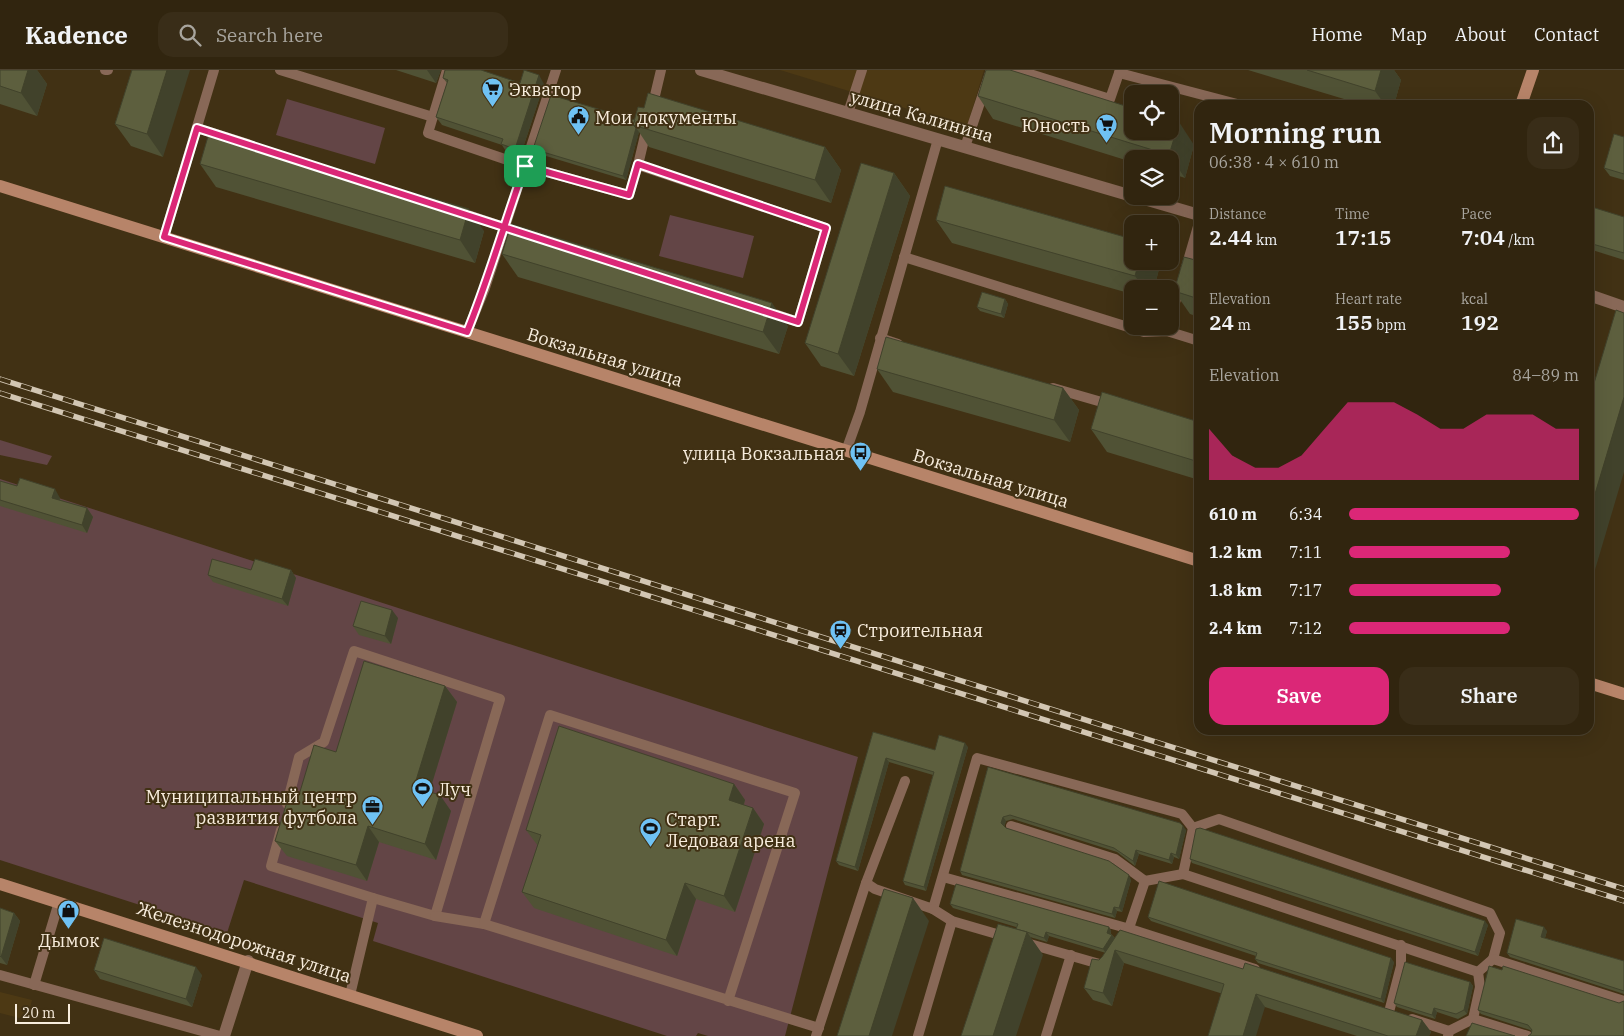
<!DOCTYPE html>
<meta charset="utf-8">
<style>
:root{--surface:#31250f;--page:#392d18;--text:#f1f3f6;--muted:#a8a59e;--line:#4c422f;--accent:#db2777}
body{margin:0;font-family:"IBM Plex Serif",serif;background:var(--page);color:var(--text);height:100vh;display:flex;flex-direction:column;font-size:19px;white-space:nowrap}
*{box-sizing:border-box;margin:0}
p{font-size:16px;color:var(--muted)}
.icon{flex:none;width:28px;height:28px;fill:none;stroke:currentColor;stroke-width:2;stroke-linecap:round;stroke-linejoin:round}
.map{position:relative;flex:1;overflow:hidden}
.side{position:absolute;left:1194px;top:30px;width:400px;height:635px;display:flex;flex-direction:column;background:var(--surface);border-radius:15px;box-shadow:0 5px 20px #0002,0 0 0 1px var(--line)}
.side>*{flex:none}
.tools{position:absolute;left:1124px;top:15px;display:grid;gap:10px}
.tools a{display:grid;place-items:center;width:55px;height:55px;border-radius:10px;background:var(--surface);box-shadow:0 5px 20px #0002,0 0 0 1px var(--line);font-size:25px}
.scale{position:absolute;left:15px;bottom:12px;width:55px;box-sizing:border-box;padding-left:5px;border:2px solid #f8eddd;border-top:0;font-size:14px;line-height:18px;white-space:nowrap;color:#f8eddd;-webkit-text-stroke:4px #413114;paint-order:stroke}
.pin{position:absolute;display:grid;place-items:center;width:42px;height:42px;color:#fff;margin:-21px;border-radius:10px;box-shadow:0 2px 8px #0006}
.round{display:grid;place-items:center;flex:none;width:52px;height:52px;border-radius:15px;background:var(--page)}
.summary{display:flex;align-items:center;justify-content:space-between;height:85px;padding:0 15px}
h1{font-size:28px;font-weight:600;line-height:38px}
.figures{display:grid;grid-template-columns:repeat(3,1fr);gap:8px;height:85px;padding:5px 15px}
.figures div{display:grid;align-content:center}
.figures b{font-size:21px;font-weight:600}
.figures small{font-size:14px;font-weight:400}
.figures p{font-size:14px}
.chart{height:140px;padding:10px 15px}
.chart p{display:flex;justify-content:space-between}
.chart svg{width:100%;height:90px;margin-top:5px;fill:var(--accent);opacity:.7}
.button{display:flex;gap:10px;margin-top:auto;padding:10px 15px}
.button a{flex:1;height:58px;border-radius:15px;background:var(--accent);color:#fff;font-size:20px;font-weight:600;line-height:58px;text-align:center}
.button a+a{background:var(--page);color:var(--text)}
ul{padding:0 15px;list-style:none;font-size:16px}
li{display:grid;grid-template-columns:80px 60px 1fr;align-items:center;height:38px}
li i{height:12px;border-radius:6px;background:var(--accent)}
header{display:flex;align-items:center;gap:30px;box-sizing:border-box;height:70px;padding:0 25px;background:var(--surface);border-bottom:1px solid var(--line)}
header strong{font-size:24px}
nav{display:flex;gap:28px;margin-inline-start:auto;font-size:18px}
.search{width:350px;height:45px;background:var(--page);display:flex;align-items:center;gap:12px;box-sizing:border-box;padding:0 18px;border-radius:15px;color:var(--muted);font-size:19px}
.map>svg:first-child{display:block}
</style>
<header>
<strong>Kadence</strong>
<div class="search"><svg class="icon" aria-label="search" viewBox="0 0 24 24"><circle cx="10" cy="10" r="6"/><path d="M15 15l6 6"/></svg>Search here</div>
<nav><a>Home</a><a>Map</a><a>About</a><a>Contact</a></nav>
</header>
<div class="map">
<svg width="1624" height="966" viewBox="0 0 1624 966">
<rect width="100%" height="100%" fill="#413114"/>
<g fill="#4d3914">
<path d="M 780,0 L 984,0 L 967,57 Z"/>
<path d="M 0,922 L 32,930 L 27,950 L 0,943 Z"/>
</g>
<g fill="#634546">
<path d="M 287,29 L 385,58 L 375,94 L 276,65 Z"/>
<path d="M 670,145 L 754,166 L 743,208 L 659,186 Z"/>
<path d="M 0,370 L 52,386 L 47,395 L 0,385 Z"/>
<path d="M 0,409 L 858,687 L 785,966 L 708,966 L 698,963 L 696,966 L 667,966 L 373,871 L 378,853 L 244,810 L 227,863 L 0,790 Z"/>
</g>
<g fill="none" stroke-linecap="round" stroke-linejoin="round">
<g stroke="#886857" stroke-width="10">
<path d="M 105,0 L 108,0"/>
<path d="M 280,0 L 433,47"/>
<path d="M 447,0 L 428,63 L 525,96 L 629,125 L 638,95 L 826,158 L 798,252 L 769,242"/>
<path d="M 1017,0 L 1110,29 L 1120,0"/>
<path d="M 1119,3 L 1241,35"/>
<path d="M 652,38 L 661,0"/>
<path d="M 848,43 L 862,0"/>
<path d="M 197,58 L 248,74"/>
<path d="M 965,77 L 991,0"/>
<path d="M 638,95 L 647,57"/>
<path d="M 462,143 L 522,163"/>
<path d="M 164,167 L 214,0"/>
<path d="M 904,187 L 1144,262 L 1167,261 L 1199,271"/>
<path d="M 1185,201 L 1199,153"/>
<path d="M 1170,250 L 1180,215"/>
<path d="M 467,262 L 485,218 L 556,0"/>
<path d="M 880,268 L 898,274"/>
<path d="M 1053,318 L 1112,335"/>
<path d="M 846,381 L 860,342 L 938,69"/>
<path d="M 905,711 L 866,813 L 875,819 L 933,839 L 977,688 L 1182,744 L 1193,758"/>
<path d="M 287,734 L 299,687 L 324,672 L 354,581 L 500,629 L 435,846 L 373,828 L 350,925"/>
<path d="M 1011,756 L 1115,789 L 1145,811"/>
<path d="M 281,760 L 271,796 L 373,828"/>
<path d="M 943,807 L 1130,859 L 1255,899"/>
<path d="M 933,839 L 952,851 L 1007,867"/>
<path d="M 435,846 L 484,854"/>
<path d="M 1127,864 L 1145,811 L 1183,804"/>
<path d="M 1023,872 L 1103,895"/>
<path d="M 1478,902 L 1183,804 L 1193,758 L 1219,749 L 1490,843 L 1500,863 L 1493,889"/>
<path d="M 0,905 L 220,966"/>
<path d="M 34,915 L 59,832"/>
<path d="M 728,931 L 795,723 L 550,645 L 484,854 L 819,958"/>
<path d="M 1389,942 L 1401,896 L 1401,875"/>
<path d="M 1412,949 L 1449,961 L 1448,966"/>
<path d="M 1473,949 L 1480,917 L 1478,902 L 1493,889 L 1624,931"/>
<path d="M 1449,961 L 1473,949 L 1528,966"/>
<path d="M 816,966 L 866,813"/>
<path d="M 918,966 L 952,851"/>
<path d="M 1046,966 L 1071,885"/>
</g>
<g stroke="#886857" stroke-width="12">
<path d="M 701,0 L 1132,126"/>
<path d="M 1134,126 L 1199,145"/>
<path d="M 1589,225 L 1624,237"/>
<path d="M 224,966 L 248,891"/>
</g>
<g stroke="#b78469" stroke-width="12">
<path d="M 1521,35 L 1533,0"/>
<path d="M 0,116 L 1199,491"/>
<path d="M 1589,613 L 1624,624"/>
<path d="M 0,814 L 477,966"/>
</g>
<defs>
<g id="rail">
<path d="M 0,309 L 1624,819"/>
<path d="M 0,323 L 1624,831"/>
</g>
</defs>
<use href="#rail" stroke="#d2c6b3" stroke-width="5.5"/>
<use href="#rail" stroke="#413114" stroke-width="4" stroke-dasharray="11" stroke-linecap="butt"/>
</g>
<g fill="#505235">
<path d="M 0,0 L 37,0 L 47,14 L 37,46 L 0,34 Z"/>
<path d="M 132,0 L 163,87 L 131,76 L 115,54 Z"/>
<path d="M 396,0 L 441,0 L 436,13 Z"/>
<path d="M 1248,0 L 1394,0 L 1401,10 L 1394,35 L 1364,35 Z"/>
<path d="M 443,8 L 544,14 L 520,87 L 507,83 L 502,75 L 442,55 L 436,47 L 447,13 Z"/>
<path d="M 978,26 L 1194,75 L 1185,108 L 1170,103 L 1170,89 L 1132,89 L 1132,92 L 993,49 Z"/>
<path d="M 644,38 L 825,77 L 841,100 L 831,133 L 649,77 L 639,62 L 626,110 L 536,83 L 533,79 L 635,50 Z"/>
<path d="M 1624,67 L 1624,110 L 1610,106 L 1604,98 Z"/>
<path d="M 200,94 L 484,161 L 475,193 L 216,117 Z"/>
<path d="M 894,103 L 910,126 L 854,306 L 821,296 L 805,273 Z"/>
<path d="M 1624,147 L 1624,190 L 1589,179 L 1589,150 Z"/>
<path d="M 936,150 L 1160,195 L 1154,219 L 1132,219 L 1132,224 L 952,173 Z"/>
<path d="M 502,184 L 788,256 L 779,284 L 518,207 Z"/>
<path d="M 1199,191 L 1199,247 L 1190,244 L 1174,221 Z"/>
<path d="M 1005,229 L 1008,234 L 1004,248 L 980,241 L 977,237 Z"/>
<path d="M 877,299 L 1063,318 L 1079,340 L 1070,372 L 893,322 Z"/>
<path d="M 1199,352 L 1199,410 L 1107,382 L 1091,359 Z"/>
<path d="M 0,411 L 17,416 L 60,428 L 60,430 L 87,438 L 93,447 L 87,463 L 0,436 Z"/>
<path d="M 251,500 L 291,500 L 296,508 L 288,536 L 213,512 L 208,505 Z"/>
<path d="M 398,548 L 391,574 L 359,565 L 353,556 Z"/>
<path d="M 445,616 L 457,632 L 429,722 L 451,741 L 436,790 L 379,772 L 367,811 L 287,786 L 275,771 L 299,725 L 336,682 Z"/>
<path d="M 873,662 L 935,680 L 968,677 L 926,821 L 905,815 L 903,811 L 933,705 L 889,692 L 858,801 L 839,795 L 836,791 Z"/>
<path d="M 988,697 L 1186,760 L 1179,789 L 1174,787 L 1172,794 L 1139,784 L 1135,796 L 1117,782 L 1013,749 L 1006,751 L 1004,757 L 1006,758 L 1131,810 L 1122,842 L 1117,841 L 1115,848 L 962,805 L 960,801 Z"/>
<path d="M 734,714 L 745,730 L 744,735 L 753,738 L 764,754 L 735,842 L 696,829 L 677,886 L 534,838 L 522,822 L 538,776 L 526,760 Z"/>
<path d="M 1190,789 L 1488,855 L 1478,886 L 1192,793 Z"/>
<path d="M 950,834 L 1109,857 L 1111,861 L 1111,864 L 1115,868 L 1243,899 L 1422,950 L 1431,962 L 1429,966 L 1357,966 L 1124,893 L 1112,936 L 1093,930 L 1084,918 L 1099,890 L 1106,883 L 1049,866 L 1047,872 L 1030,867 L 1043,885 L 1016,859 L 1016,857 L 953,838 Z"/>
<path d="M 0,838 L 14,843 L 20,851 L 7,895 L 0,893 Z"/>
<path d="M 1148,847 L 1394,892 L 1384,933 L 1258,893 L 1255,889 L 1256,886 L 1151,851 Z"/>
<path d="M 1547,861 L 1545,868 L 1624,891 L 1624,924 L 1510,887 L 1507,883 Z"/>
<path d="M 94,900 L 202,905 L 192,937 L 100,909 Z"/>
<path d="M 1470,912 L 1473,916 L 1467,944 L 1458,949 L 1437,942 L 1435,949 L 1397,937 L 1394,933 Z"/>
<path d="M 1619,933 L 1624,966 L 1531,964 L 1532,961 L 1530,960 L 1481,944 L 1478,940 Z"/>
</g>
<g fill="#41422b">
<path d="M 28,0 L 37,0 L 47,14 L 37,46 L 21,23 Z"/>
<path d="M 167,0 L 190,0 L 163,87 L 147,64 Z"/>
<path d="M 427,0 L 441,0 L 436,13 Z"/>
<path d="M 1381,0 L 1394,0 L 1401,10 L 1394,35 L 1385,35 L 1375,21 Z"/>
<path d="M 539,5 L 544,14 L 520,87 L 515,79 Z"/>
<path d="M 1179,52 L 1194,75 L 1185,108 L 1169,85 Z"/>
<path d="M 636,58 L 639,62 L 626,110 L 623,106 Z"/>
<path d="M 825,77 L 841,100 L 831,133 L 815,110 Z"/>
<path d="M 894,103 L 910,126 L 854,306 L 838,284 Z"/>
<path d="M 469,139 L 484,161 L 475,193 L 460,170 Z"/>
<path d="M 1139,191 L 1158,191 L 1160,195 L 1154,219 L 1144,219 L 1135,206 Z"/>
<path d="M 1005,229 L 1008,234 L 1004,248 L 1001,244 Z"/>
<path d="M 772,233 L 788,256 L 779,284 L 763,262 Z"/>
<path d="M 1590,271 L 1593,276 L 1589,292 L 1589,278 Z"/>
<path d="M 1063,318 L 1079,340 L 1070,372 L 1054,350 Z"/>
<path d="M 1624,327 L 1624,402 L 1589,520 L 1589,444 Z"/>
<path d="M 55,419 L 60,428 L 58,436 L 52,428 Z"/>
<path d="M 87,438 L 93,447 L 87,463 L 82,455 Z"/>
<path d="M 291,500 L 296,508 L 288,536 L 282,529 Z"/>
<path d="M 392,540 L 398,548 L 391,574 L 385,566 Z"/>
<path d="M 445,616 L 457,632 L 426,733 L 414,717 Z"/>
<path d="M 965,673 L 968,677 L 926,821 L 924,817 Z"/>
<path d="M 886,688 L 889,692 L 858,801 L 855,797 Z"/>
<path d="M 734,714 L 745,730 L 740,746 L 729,730 Z"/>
<path d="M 440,725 L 451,741 L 436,790 L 425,774 Z"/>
<path d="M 753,738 L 764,754 L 735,842 L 724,826 Z"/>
<path d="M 1003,747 L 1006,751 L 1004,757 L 1001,753 Z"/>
<path d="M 368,756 L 379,772 L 367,811 L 356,795 Z"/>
<path d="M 1183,756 L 1186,760 L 1179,789 L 1176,785 Z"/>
<path d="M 1136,780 L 1139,784 L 1135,796 L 1133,791 Z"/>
<path d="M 1171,783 L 1174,787 L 1172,794 L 1169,790 Z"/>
<path d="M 1129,805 L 1131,810 L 1122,842 L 1119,838 Z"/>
<path d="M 685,813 L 696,829 L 677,886 L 666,870 Z"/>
<path d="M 913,828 L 929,851 L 892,966 L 869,966 Z"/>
<path d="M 1114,837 L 1117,841 L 1115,848 L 1112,844 Z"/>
<path d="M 14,843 L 20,851 L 7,895 L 1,887 Z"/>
<path d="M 1485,851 L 1488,855 L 1478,886 L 1475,882 Z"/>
<path d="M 1109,857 L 1111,861 L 1110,867 L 1107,863 Z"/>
<path d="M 1544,857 L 1547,861 L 1544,871 L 1541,867 Z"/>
<path d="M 1027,862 L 1043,885 L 1016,966 L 993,966 Z"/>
<path d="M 1046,862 L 1049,866 L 1047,872 L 1044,868 Z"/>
<path d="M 1112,865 L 1115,869 L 1106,883 L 1103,879 Z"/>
<path d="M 1115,880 L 1124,893 L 1112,936 L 1103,923 Z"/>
<path d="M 1391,888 L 1394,892 L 1384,933 L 1381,929 Z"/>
<path d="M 196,897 L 202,905 L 192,937 L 186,929 Z"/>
<path d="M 1470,912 L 1473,916 L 1467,944 L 1464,940 Z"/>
<path d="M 1256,924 L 1265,937 L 1256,966 L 1243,966 Z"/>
<path d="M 1434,938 L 1437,942 L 1435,949 L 1432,945 Z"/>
<path d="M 1422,950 L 1431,962 L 1429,966 L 1416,966 Z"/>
</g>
<g fill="#5d5f3e" stroke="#41422b">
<path d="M 0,0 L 28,0 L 21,23 L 0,16 Z"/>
<path d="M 132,0 L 167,0 L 147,64 L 115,54 Z"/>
<path d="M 445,0 L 481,0 L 520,13 L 524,0 L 539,5 L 515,79 L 501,74 L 503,69 L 436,47 L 448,10 L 443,8 Z"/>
<path d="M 986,0 L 1010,0 L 1132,38 L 1132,61 L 1170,61 L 1170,50 L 1179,52 L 1169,85 L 978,26 Z"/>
<path d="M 1307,0 L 1381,0 L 1375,21 Z"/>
<path d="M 648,23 L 825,77 L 815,110 L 633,55 L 638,37 L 644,38 Z"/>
<path d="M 551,25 L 635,50 L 633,55 L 636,58 L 623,106 L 533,79 Z"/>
<path d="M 209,63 L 469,139 L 460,170 L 200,94 Z"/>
<path d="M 1614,64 L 1624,67 L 1624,104 L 1604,98 Z"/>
<path d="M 861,93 L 894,103 L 838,284 L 805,273 Z"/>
<path d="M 945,116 L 1132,169 L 1132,191 L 1139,191 L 1135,206 L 936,150 Z"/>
<path d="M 1592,137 L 1624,147 L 1624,183 L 1589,173 L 1589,150 Z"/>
<path d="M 511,154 L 772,233 L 763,262 L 502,184 Z"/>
<path d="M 1184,187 L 1199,191 L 1199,229 L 1174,221 Z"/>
<path d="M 982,222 L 1005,229 L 1001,244 L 977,237 Z"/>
<path d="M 1616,240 L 1624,243 L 1624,327 L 1589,444 L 1589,330 Z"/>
<path d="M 886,267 L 1063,318 L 1054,350 L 877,299 Z"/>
<path d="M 1102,322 L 1199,352 L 1199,392 L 1091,359 Z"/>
<path d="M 20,408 L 55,419 L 52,428 L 87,438 L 82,455 L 0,430 L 0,411 L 17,416 Z"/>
<path d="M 212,489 L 251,500 L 255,489 L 291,500 L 282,529 L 208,505 Z"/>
<path d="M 361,531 L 392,540 L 385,566 L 353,556 Z"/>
<path d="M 364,591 L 445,616 L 414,717 L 440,725 L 425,774 L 368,756 L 356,795 L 275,771 L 290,722 L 299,725 L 314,675 L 336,682 Z"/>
<path d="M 559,656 L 734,714 L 729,730 L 753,738 L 724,826 L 685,813 L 666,870 L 522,822 L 541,765 L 526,760 Z"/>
<path d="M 873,662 L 935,680 L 939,665 L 965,673 L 924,817 L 903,811 L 934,702 L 886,688 L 855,797 L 836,791 Z"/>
<path d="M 988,697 L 1180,753 L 1183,756 L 1176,785 L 1171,783 L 1169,790 L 1136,780 L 1133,791 L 1114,778 L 1010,745 L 1003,747 L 1001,753 L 1006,758 L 1109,791 L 1129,805 L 1119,838 L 1114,837 L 1112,844 L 960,801 Z"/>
<path d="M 1200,758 L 1485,851 L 1475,882 L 1190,789 L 1196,759 Z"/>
<path d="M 1159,811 L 1391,888 L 1381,929 L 1255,889 L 1257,883 L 1148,847 Z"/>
<path d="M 956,814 L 1109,857 L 1107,863 L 1112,865 L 1103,879 L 1046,862 L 1044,868 L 1027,862 L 1016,859 L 1018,854 L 950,834 Z"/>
<path d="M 884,819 L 913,828 L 869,966 L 837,966 Z"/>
<path d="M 0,838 L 14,843 L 1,887 L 0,886 Z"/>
<path d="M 1516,849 L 1544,857 L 1541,867 L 1624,891 L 1624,921 L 1507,883 Z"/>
<path d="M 998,854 L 1027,862 L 993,966 L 961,966 Z"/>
<path d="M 1120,860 L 1243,899 L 1245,893 L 1422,950 L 1416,966 L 1388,966 L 1256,924 L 1243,966 L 1208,966 L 1224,914 L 1115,880 L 1103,923 L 1084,918 L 1092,889 L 1099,890 L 1102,887 Z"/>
<path d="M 104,868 L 196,897 L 186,929 L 94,900 Z"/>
<path d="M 1405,892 L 1470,912 L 1464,940 L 1456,944 L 1434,938 L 1432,945 L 1394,933 Z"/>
<path d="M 1489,896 L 1502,900 L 1503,896 L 1619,933 L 1624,931 L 1624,966 L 1528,966 L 1531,964 L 1532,960 L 1528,955 L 1478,940 Z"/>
<path d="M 1472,953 L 1515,966 L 1466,966 Z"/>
</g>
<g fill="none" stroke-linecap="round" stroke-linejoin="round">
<defs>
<path id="route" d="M 525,96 C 505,151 489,208 467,262 L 164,167 L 197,58 C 397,123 598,187 798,252 L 826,158 L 638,94 L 629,125 L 525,96"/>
</defs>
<use href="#route" stroke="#fff" stroke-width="10"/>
<use href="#route" stroke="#db2777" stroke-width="6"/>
</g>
<defs>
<symbol id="supermarket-pin" viewBox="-11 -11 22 30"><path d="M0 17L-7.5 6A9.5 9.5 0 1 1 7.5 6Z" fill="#6fc2f4" stroke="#413114"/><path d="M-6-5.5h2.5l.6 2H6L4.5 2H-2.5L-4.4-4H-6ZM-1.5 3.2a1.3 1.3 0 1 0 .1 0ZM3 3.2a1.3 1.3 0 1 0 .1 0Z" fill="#111"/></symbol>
<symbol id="civic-pin" viewBox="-11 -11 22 30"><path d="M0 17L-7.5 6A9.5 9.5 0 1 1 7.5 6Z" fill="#6fc2f4" stroke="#413114"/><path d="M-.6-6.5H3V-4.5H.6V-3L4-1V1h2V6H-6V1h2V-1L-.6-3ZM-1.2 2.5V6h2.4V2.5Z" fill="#111"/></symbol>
<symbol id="bus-pin" viewBox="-11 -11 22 30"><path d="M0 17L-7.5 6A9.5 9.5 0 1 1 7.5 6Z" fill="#6fc2f4" stroke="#413114"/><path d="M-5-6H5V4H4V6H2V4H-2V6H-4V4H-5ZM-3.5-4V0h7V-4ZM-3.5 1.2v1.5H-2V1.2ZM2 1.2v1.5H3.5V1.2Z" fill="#111"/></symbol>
<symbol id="station-pin" viewBox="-11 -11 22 30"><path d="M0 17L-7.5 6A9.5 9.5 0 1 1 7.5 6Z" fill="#6fc2f4" stroke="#413114"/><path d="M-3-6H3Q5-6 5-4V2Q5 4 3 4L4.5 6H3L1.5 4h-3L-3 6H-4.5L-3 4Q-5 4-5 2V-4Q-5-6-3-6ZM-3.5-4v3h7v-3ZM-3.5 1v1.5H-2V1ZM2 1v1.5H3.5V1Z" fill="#111"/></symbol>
<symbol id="stadium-pin" viewBox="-11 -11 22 30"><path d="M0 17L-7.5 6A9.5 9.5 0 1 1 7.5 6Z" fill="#6fc2f4" stroke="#413114"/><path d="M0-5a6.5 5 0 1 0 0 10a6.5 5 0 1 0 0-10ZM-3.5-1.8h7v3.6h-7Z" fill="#111"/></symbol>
<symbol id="office-pin" viewBox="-11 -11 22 30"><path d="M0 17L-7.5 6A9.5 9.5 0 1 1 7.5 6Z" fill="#6fc2f4" stroke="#413114"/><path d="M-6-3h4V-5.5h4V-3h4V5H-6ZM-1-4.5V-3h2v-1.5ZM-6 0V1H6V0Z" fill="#111"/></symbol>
<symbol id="shop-pin" viewBox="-11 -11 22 30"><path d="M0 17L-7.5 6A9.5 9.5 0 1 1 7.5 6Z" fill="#6fc2f4" stroke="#413114"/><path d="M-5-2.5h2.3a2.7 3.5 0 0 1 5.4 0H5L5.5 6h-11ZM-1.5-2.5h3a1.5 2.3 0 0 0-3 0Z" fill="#111"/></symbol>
</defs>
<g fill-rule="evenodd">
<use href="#supermarket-pin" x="480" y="6" width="25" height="34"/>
<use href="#civic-pin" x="566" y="34" width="25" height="34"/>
<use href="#supermarket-pin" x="1094" y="42" width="25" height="34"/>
<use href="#bus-pin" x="848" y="370" width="25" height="34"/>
<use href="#station-pin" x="828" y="548" width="25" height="34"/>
<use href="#stadium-pin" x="410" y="706" width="25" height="34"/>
<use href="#office-pin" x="360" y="724" width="25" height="34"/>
<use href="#stadium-pin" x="638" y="746" width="25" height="34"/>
<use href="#shop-pin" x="56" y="828" width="25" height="34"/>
</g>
<g text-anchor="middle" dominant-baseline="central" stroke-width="4" stroke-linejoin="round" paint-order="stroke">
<g font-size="18" fill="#f8eddd" stroke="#413114" text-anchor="start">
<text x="509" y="19">Экватор</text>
<text x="595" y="47">Мои документы</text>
<text x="1090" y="55" text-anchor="end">Юность</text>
<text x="845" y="383" text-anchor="end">улица Вокзальная</text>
<text x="857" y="560">Строительная</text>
<text x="438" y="719">Луч</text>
<text x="357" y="726" text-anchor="end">Муниципальный центр<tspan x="357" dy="21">развития футбола</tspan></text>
<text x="666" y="749">Старт.<tspan x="666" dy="21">Ледовая арена</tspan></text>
<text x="69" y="870" text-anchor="middle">Дымок</text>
</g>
<g font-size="18" fill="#f8eddd" stroke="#413114">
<text transform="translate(922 46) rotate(16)">улица Калинина</text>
<text transform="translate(605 287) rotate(17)">Вокзальная улица</text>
<text transform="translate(991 408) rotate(17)">Вокзальная улица</text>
<text transform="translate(244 872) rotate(18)">Железнодорожная улица</text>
</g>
</g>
</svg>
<div class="tools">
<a><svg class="icon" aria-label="locate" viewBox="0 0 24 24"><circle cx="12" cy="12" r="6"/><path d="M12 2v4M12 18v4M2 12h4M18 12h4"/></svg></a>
<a><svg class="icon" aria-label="layers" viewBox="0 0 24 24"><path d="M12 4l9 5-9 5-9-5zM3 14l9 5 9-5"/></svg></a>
<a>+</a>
<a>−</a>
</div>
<div class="scale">20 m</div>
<div class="pin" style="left:525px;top:96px;background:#1e9e55"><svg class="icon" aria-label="arrive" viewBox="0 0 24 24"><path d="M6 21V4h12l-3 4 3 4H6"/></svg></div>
<section class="side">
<div class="summary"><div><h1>Morning run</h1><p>06:38 · 4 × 610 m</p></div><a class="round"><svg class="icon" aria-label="share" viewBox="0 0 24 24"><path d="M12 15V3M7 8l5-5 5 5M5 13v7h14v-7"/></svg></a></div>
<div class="figures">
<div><p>Distance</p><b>2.44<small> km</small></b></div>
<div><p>Time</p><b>17:15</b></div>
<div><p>Pace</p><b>7:04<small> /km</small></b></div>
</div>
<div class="figures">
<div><p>Elevation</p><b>24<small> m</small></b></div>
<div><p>Heart rate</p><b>155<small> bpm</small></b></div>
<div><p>kcal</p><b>192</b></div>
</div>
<div class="chart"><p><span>Elevation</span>84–89 m</p>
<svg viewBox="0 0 160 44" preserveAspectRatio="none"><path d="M0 44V19L10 32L20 38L30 38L40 32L50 19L60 6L70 6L80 6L90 12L100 19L110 19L120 12L130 12L140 12L150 19L160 19V44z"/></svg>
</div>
<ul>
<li><b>610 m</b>6:34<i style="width:100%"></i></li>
<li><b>1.2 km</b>7:11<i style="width:70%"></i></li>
<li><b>1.8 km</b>7:17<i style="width:66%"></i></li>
<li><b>2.4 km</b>7:12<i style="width:70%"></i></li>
</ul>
<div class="button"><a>Save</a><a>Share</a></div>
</section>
</div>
